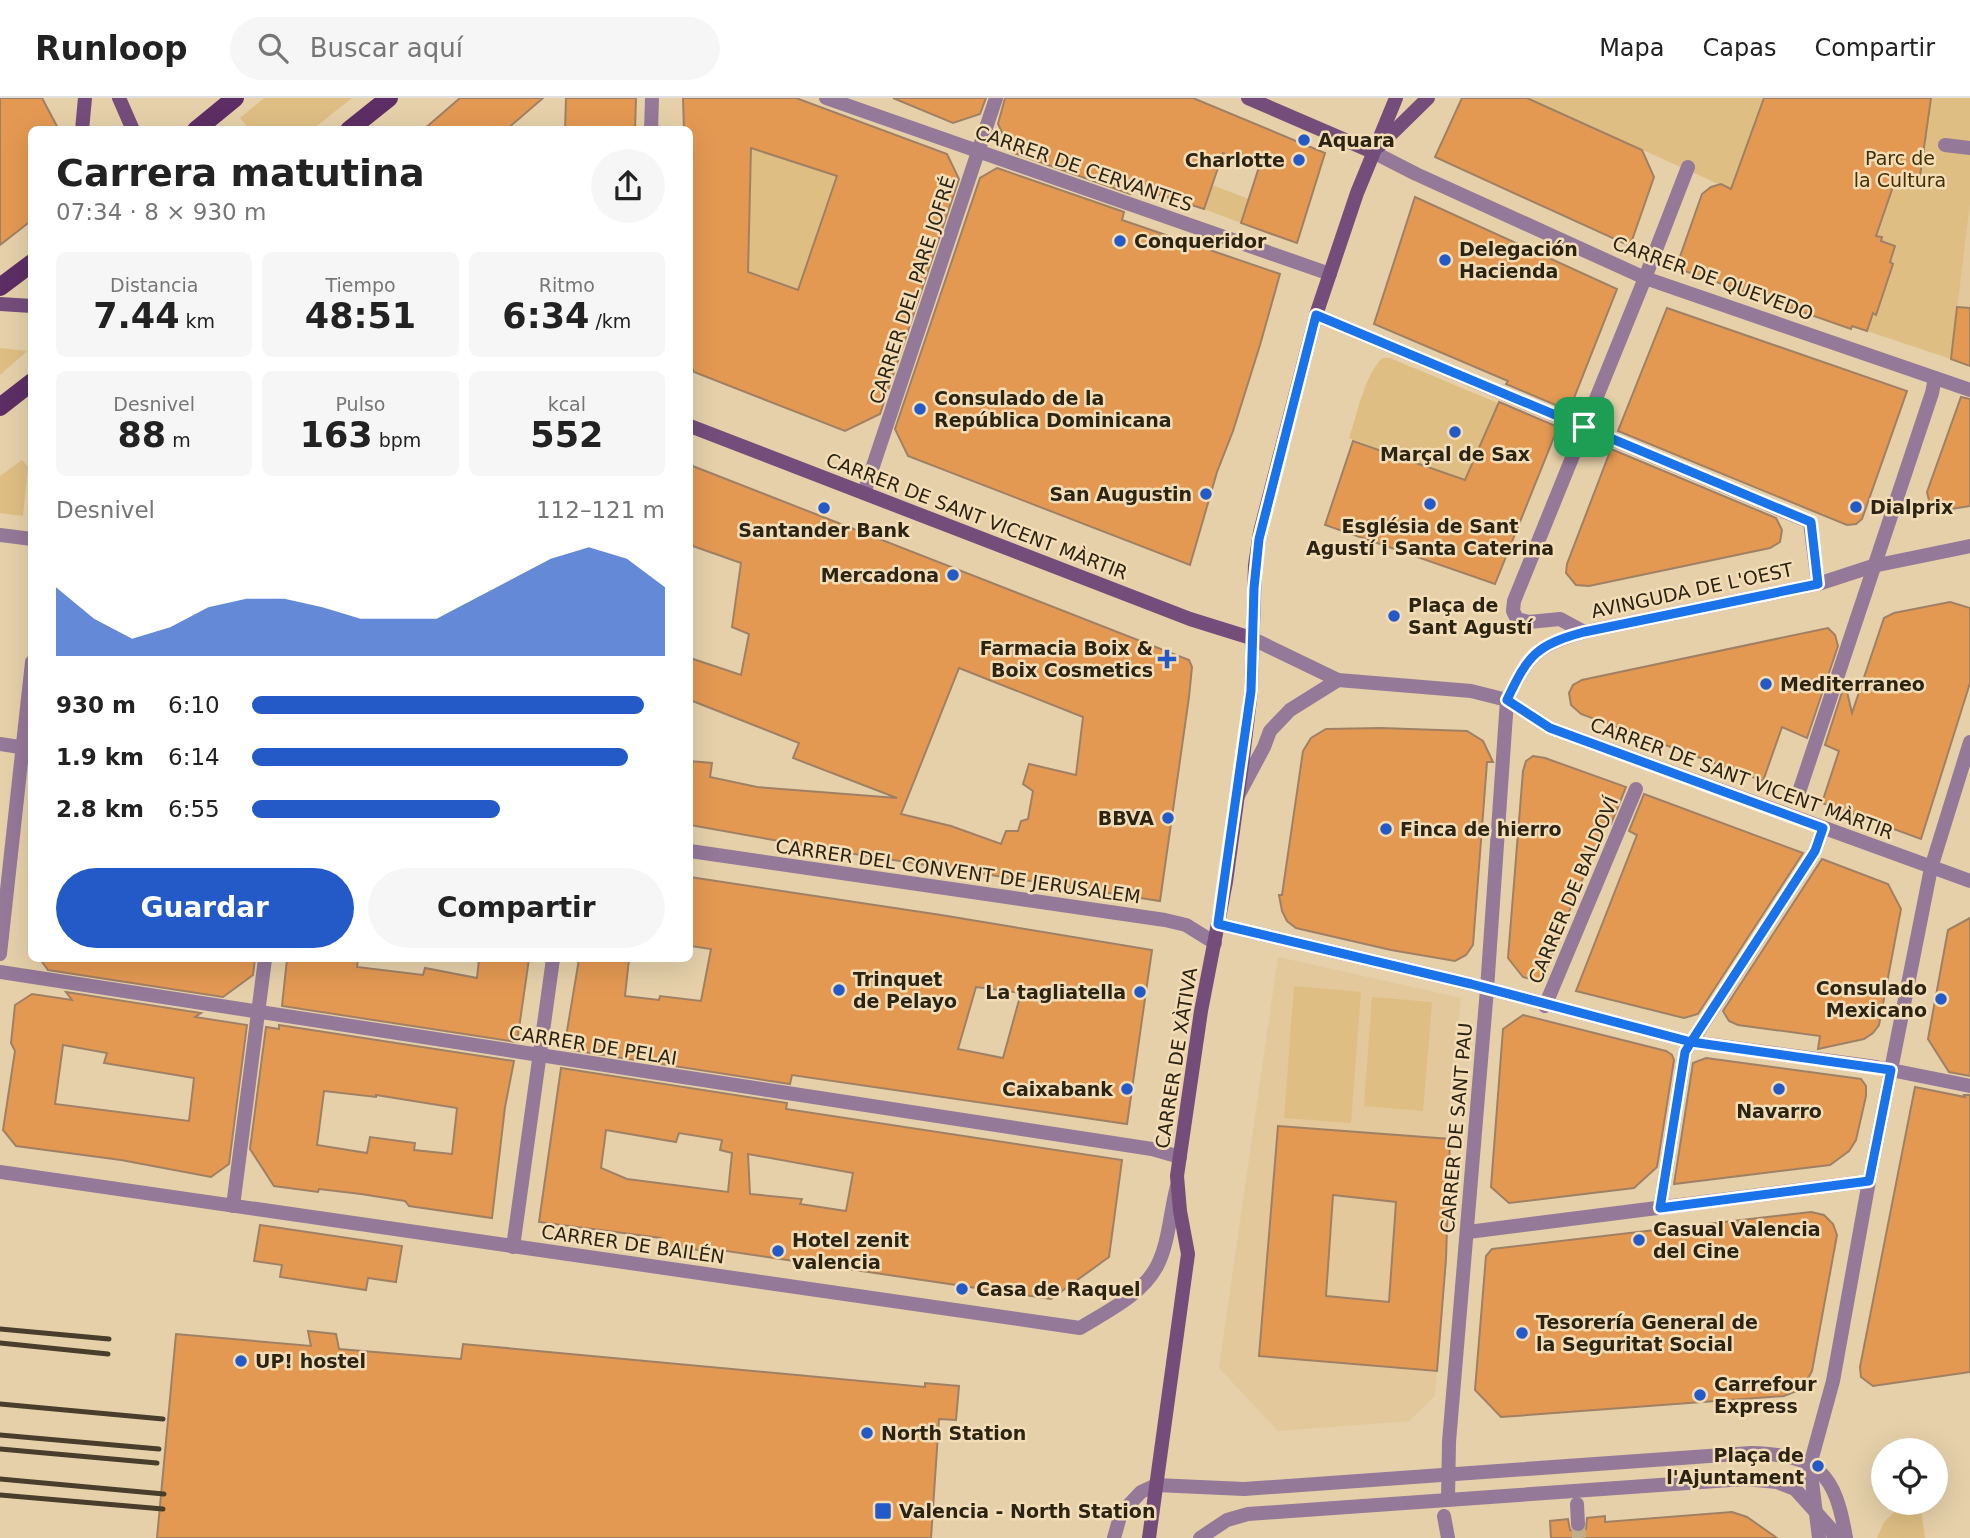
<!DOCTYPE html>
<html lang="es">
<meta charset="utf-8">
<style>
:root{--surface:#fff;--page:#f6f6f6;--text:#222;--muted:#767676;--line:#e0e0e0;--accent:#235ac7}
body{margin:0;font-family:"DejaVu Sans",sans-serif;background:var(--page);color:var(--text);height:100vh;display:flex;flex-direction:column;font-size:26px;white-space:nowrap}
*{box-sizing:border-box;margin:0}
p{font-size:23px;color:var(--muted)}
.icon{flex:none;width:38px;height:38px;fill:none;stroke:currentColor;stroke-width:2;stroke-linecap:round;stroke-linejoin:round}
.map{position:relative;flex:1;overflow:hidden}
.panel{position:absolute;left:28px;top:28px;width:665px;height:836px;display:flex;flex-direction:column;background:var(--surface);border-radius:10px;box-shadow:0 7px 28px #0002}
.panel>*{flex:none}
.fabs{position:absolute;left:1871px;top:1340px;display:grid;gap:14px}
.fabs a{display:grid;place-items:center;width:77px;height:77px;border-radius:50%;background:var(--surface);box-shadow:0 7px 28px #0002;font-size:35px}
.pin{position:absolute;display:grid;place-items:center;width:60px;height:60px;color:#fff;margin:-30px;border-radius:14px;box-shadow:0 4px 10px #0006}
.round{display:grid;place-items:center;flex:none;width:74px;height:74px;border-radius:37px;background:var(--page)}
.headline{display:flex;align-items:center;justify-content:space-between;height:119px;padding:0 28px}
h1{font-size:38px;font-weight:700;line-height:52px}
.figures{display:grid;grid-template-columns:repeat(3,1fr);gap:10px;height:119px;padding:7px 28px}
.figures div{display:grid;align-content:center;border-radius:10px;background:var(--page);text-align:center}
.figures b{font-size:35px;font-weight:700}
.figures small{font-size:19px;font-weight:400}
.figures p{font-size:19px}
.chart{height:196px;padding:14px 28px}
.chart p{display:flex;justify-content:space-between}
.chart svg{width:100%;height:126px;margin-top:7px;fill:var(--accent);opacity:.7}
.action{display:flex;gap:14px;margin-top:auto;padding:14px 28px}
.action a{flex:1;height:80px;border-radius:42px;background:var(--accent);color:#fff;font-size:28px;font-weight:700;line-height:80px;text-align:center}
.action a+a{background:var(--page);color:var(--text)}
ul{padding:0 28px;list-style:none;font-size:23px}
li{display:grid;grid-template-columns:112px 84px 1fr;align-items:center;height:52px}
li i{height:18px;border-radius:9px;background:var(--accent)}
header{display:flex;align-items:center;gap:42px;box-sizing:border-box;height:98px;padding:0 35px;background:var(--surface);border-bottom:2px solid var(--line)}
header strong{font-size:33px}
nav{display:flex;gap:38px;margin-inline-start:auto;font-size:24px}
.search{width:490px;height:63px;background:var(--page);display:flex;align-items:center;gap:18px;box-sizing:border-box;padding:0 24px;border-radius:38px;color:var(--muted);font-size:26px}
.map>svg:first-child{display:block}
</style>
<header>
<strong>Runloop</strong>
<div class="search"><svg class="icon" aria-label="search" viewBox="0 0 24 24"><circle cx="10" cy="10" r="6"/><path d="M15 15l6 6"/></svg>Buscar aquí</div>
<nav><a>Mapa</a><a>Capas</a><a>Compartir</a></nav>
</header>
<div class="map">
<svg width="1970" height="1440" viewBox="0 0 1970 1440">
<rect width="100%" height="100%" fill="#e5d0a9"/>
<g fill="#e2c89a">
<path d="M 1970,106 L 1970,268 L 1951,261 Z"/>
<path d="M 1278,859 L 1461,900 L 1451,987 L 1446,1161 L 1435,1298 L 1409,1323 L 1278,1333 L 1219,1270 Z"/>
</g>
<g fill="#debe83">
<path d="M 264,0 L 352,0 L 313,31 L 249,31 L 240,20 Z"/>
<path d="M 1527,0 L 1970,0 L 1970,106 L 1951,261 L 1867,233 L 1873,215 L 1876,216 L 1893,166 L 1890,164 L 1895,148 L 1881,143 L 1882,139 L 1734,93 Z"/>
<path d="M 752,49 L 837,78 L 798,192 L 748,174 Z"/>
<path d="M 1212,87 L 1249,101 L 1241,125 L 1204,111 Z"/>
<path d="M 0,251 L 1,250 L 27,253 L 0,277 Z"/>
<path d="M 1382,260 L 1390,260 L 1498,305 L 1465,382 L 1349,340 C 1358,315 1363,281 1382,260 Z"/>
<path d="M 22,362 L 28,369 L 23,418 L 0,415 L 0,378 Z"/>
<path d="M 1294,888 L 1361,894 L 1351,1025 L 1284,1020 Z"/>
<path d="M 1372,899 L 1432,904 L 1423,1013 L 1364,1008 Z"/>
<path d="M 1904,1405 L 1920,1405 L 1925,1440 L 1877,1440 L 1884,1424 Z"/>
</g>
<g fill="#e49953" stroke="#a08064" stroke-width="2" fill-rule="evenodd">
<path d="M 0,0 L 42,0 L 59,32 L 32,32 L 32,122 L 0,147 Z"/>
<path d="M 460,0 L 543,0 L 506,32 L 423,32 Z"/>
<path d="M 566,0 L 636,0 L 635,32 L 565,32 Z"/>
<path d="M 683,0 L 796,0 L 947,56 L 959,81 L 880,316 L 845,333 L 694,274 L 690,266 L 690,32 L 684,32 ZM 751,50 L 837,78 L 798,192 L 748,174 Z"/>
<path d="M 893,0 L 986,0 L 980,16 L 953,25 Z"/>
<path d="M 1005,0 L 1193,0 L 1325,55 L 1297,145 L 1241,125 L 1259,69 L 1223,55 L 1204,111 L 1132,88 L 1130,96 L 1011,54 L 998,26 Z"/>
<path d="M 1462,0 L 1527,0 L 1642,52 L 1654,79 L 1630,148 L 1435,59 Z"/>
<path d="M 1764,0 L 1931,0 L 1919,85 L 1897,77 L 1876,138 L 1882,139 L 1881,143 L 1895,148 L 1890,164 L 1893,166 L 1876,217 L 1873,215 L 1867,233 L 1852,228 L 1851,231 L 1676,170 L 1702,96 L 1711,89 L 1721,86 L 1731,91 Z"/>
<path d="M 997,70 L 1124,114 L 1122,122 L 1280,176 L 1260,247 L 1233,333 L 1217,374 L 1190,467 L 908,358 L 895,331 L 980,80 Z"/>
<path d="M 1415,99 L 1617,191 L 1570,310 L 1566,308 L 1565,311 L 1506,286 L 1508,283 L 1374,226 Z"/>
<path d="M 1957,209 L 1970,210 L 1970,268 L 1951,261 Z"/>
<path d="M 1667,210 L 1907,293 L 1862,421 L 1856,426 L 1847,427 L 1618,333 Z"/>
<path d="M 1961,299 L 1970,301 L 1970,408 L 1939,413 L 1930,407 L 1927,394 Z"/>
<path d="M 1499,304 L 1558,329 L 1495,486 L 1325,427 L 1353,343 L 1465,382 Z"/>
<path d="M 1611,351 L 1776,420 L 1782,432 L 1780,444 L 1770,450 L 1589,488 L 1576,487 L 1566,475 L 1567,466 Z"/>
<path d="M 690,367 L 1189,562 L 1192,569 L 1189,599 L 1160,803 L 835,753 L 690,727 L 690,663 L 712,665 L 710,679 L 757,689 L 897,700 L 793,660 L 799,645 L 690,602 L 690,560 L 741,577 L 749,536 L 732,529 L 741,465 L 690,447 ZM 959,570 L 1083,619 L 1076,677 L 1029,666 L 1023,686 L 1033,693 L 1028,721 L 1021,723 L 1018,733 L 1006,733 L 1001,746 L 951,728 L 901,716 Z"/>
<path d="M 1950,504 L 1970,510 L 1970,585 L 1921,741 L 1822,705 L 1839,653 L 1825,647 L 1845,585 L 1852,615 L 1884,520 L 1894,515 Z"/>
<path d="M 1828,530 L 1835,537 L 1838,548 L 1807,640 L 1782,629 L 1763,683 L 1581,616 L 1571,607 L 1569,595 L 1573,587 L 1582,582 Z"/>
<path d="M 1381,630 L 1467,633 L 1483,643 L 1493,664 L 1487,664 L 1473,847 L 1466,857 L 1455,863 L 1391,852 L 1296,830 L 1287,823 L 1282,813 L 1279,797 L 1282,797 L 1303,653 L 1311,640 L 1326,631 Z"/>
<path d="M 1533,658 L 1545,660 L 1626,689 L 1611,726 L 1606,724 L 1540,884 L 1523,879 L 1508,860 L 1523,673 L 1526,663 Z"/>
<path d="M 1644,696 L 1803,755 L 1698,916 L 1684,920 L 1576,893 L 1637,737 L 1629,733 Z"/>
<path d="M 1822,761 L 1888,786 L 1901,811 L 1879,927 L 1873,935 L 1864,941 L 1818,951 L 1820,938 L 1738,927 L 1729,923 L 1723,913 Z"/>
<path d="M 690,779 L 941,817 L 1152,852 L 1127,1026 L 792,977 L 790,986 L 564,951 L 579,861 L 629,861 L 625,898 L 659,902 L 660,898 L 701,903 L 711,851 L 690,848 ZM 976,889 L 1021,895 L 1003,960 L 958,951 Z"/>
<path d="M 1970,820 L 1970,978 L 1949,974 L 1928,941 L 1948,832 Z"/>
<path d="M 40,861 L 255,861 L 253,877 L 223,899 L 48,872 Z"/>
<path d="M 287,861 L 358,861 L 357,869 L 423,877 L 425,870 L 477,880 L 479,861 L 529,861 L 517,944 L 282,908 Z"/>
<path d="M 66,894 L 201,915 L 195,919 L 247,927 L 229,1066 L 211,1079 L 121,1062 L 16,1048 L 3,1032 L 15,953 L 11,945 L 15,907 L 32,896 L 72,902 ZM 63,947 L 107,955 L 104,965 L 194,980 L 189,1023 L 55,1006 Z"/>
<path d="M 1523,917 L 1666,953 L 1672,957 L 1674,962 L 1657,1069 L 1634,1090 L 1509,1105 L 1491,1089 L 1503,931 Z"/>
<path d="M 279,927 L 514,963 L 505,1009 L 492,1120 L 409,1108 L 405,1103 L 361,1096 L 319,1091 L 318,1094 L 274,1088 L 250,1051 L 266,929 L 279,931 ZM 324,993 L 376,999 L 376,997 L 457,1010 L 452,1056 L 414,1052 L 415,1045 L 370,1039 L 367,1055 L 317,1047 Z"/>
<path d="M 1706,960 L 1861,981 L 1866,988 L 1866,998 L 1856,1042 L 1849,1053 L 1830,1067 L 1674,1086 L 1693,965 Z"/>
<path d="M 561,970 L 787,1005 L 786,1011 L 1122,1062 L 1109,1159 L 1051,1201 L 706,1150 L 700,1152 L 665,1149 L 661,1140 L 539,1124 ZM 606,1032 L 676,1044 L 679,1035 L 722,1042 L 720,1052 L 732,1055 L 728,1094 L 627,1081 L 601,1070 ZM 748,1056 L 853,1075 L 846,1113 L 800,1106 L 802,1101 L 750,1096 Z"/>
<path d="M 1915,989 L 1965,999 L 1964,997 L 1970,997 L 1970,1274 L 1873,1288 L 1861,1279 L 1860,1269 Z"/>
<path d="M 1278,1028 L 1450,1041 L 1446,1161 L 1437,1273 L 1259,1258 ZM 1333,1097 L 1396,1104 L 1389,1204 L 1326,1198 Z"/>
<path d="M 1811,1114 L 1824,1117 L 1833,1126 L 1837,1137 L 1812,1273 L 1805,1286 L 1797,1293 L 1784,1298 L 1501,1319 L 1475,1292 L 1486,1158 L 1492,1151 Z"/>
<path d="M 260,1127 L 402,1148 L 396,1184 L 368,1180 L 366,1192 L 280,1179 L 282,1167 L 254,1163 Z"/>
<path d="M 308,1233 L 336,1236 L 339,1251 L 435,1259 L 461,1261 L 463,1246 L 925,1289 L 925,1285 L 959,1288 L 956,1322 L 939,1321 L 931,1440 L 157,1440 L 176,1236 L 311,1248 Z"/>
<path d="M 1732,1414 L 1747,1419 L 1777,1440 L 1551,1440 L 1550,1423 L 1568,1421 L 1570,1432 L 1578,1436 L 1586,1431 L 1587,1420 L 1605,1418 L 1605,1424 Z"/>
</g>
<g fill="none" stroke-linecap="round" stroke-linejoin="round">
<path stroke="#c0ad8b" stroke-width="14" stroke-dasharray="14 7" stroke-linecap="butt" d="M 1578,1426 L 1579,1440"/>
<g stroke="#947998" stroke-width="14">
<path d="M 826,0 L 1330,176"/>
<path d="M 651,32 L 652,0"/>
<path d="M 1945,47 L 1970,50"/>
<path d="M 1373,54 L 1416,76 L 1645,180 L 1970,292"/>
<path d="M 1316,217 L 1810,424 L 1818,486"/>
<path d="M 864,395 L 996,0"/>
<path d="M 0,437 L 32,441"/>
<path d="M 1584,534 L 1560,521 L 1529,524 L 1517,521 L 1513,513 L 1514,503 L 1645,180 L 1688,69"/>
<path d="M 1251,540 L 1338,582 L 1471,593 L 1507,602 L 1550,630 L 1970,783"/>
<path d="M 0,646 L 32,651"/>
<path d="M 1239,696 L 1264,649 L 1270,633 L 1290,612 L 1338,582"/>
<path d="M 1797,700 L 1932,295 L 1935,280"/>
<path d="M 690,753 L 1165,822 L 1186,827 L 1215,845"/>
<path d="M 1218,826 L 1471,886 L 1691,944 L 1876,969 L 1970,988"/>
<path d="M 0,856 L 32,564"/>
<path d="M 0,874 L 1152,1051 L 1180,1059"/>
<path d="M 1545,908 L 1636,691"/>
<path d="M 0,1074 L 1080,1230 C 1106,1214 1142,1197 1157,1168 C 1169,1145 1170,1114 1177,1088"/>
<path d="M 233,1108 L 265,861"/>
<path d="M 1660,1110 L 1685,954 L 1815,753 L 1823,730"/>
<path d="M 1468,1134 L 1869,1083"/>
<path d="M 513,1149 L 553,861"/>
<path d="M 1448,1402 L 1449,1344 L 1487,891 L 1507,602 C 1528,557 1536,548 1584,534 L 1818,486 L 1873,468 L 1970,448"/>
<path d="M 1577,1406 L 1578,1426"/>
<path d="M 1444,1418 L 1448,1440"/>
<path d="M 1114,1440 L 1121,1415 L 1141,1394 L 1156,1387 L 1244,1391 L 1751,1355 C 1819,1357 1835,1375 1846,1440"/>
<path d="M 1200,1440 L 1227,1422 L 1248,1416 L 1745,1381 L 1777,1384 L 1795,1391 L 1831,1431 L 1834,1440"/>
<path d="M 1819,1440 L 1810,1367 L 1833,1283 L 1869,1083 L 1931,770 L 1970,644"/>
</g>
<g stroke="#754d7b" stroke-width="14">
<path d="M 119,0 L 133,32"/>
<path d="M 1248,0 L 1373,54"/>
<path d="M 82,32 L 85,0"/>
<path d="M 1379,48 L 1428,0"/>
<path d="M 0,206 L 32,208"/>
<path d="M 690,328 L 1190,521 L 1251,540"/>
<path d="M 1149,1440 L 1188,1156 L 1180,1113 L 1177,1078 L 1201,913 L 1226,784 L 1243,660 L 1251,593 L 1255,467 L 1260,434 L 1316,217 L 1357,95 L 1396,0"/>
</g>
<g stroke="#5d2e65" stroke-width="18">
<path d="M 196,32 L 235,0"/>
<path d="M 349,32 L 389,0"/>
<path d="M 0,189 L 32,165"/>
<path d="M 0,309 L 32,284"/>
</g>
<g stroke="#483e2b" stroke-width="5">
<path d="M 0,1231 L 109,1241"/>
<path d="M 0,1245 L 108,1256"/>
<path d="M 0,1306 L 163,1321"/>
<path d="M 0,1337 L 159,1351"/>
<path d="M 0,1351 L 157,1365"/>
<path d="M 0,1381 L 164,1396"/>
<path d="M 0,1397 L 163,1411"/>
</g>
</g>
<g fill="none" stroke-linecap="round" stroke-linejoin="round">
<defs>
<path id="route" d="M 1584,329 L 1316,217 L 1259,441 L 1254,490 L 1251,593 L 1218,826 L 1471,886 L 1691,944 L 1891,972 L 1869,1083 L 1660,1110 L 1685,954 L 1691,944 L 1815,753 L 1823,730 L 1550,630 L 1507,602 C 1528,557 1536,547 1584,534 L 1818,486 L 1811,424 L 1584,329"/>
</defs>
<use href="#route" stroke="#fff" stroke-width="14"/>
<use href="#route" stroke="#1a73e8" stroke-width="9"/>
</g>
<g fill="#235ac7" stroke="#f3ddb6" stroke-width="2.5">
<circle cx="1304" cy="42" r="7"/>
<circle cx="1299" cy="62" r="7"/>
<circle cx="1120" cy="143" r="7"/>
<circle cx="1445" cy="162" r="7"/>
<circle cx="920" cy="311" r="7"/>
<circle cx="1455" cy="334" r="7"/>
<circle cx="1206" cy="396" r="7"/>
<circle cx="1430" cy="406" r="7"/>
<circle cx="1856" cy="409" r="7"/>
<circle cx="824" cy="410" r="7"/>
<circle cx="953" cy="477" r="7"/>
<circle cx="1394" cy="518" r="7"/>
<path d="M1163.5 550.5h7v7h7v7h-7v7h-7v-7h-7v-7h7z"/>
<circle cx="1766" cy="586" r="7"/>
<circle cx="1168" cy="720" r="7"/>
<circle cx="1386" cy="731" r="7"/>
<circle cx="839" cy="892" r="7"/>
<circle cx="1140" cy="894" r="7"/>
<circle cx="1941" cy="901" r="7"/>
<circle cx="1127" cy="991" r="7"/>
<circle cx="1779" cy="991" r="7"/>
<circle cx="1639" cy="1142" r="7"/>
<circle cx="778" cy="1153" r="7"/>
<circle cx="962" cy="1191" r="7"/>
<circle cx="1522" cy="1235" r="7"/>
<circle cx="241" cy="1263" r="7"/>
<circle cx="1700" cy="1297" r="7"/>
<circle cx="867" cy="1335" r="7"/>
<circle cx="1818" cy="1368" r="7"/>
<rect x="874" y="1404" width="18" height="18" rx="3.5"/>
</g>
<g text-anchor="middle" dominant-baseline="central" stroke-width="5" stroke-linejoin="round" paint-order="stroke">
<g font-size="19" font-weight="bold" fill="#2b2314" stroke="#f3ddb6" text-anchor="start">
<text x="1318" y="42">Aquara</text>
<text x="1285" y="62" text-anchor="end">Charlotte</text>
<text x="1134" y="143">Conqueridor</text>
<text x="1459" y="151">Delegación<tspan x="1459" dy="22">Hacienda</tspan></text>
<text x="934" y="300">Consulado de la<tspan x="934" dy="22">República Dominicana</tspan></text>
<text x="1455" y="356" text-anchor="middle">Marçal de Sax</text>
<text x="1192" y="396" text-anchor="end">San Augustin</text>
<text x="1870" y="409">Dialprix</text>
<text x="1430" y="428" text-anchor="middle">Església de Sant<tspan x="1430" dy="22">Agustí i Santa Caterina</tspan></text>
<text x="824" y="432" text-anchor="middle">Santander Bank</text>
<text x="939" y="477" text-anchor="end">Mercadona</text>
<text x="1408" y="507">Plaça de<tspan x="1408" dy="22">Sant Agustí</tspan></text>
<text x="1153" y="550" text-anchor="end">Farmacia Boix &amp;<tspan x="1153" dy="22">Boix Cosmetics</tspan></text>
<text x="1780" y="586">Mediterraneo</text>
<text x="1154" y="720" text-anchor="end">BBVA</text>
<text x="1400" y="731">Finca de hierro</text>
<text x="853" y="881">Trinquet<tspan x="853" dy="22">de Pelayo</tspan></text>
<text x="1927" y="890" text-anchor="end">Consulado<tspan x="1927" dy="22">Mexicano</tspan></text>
<text x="1126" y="894" text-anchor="end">La tagliatella</text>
<text x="1113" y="991" text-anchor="end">Caixabank</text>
<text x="1779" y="1013" text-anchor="middle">Navarro</text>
<text x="1653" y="1131">Casual Valencia<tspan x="1653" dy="22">del Cine</tspan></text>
<text x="792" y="1142">Hotel zenit<tspan x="792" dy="22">valencia</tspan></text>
<text x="976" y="1191">Casa de Raquel</text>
<text x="1536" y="1224">Tesorería General de<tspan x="1536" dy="22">la Seguritat Social</tspan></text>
<text x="255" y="1263">UP! hostel</text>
<text x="1714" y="1286">Carrefour<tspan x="1714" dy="22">Express</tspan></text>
<text x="881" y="1335">North Station</text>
<text x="1804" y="1357" text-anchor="end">Plaça de<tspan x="1804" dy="22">l'Ajuntament</tspan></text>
<text x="899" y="1413">Valencia - North Station</text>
</g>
<g font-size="19" fill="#412e03" stroke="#f3ddb6">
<text x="1900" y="60">Parc de<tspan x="1900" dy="22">la Cultura</tspan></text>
</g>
<g font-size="19" fill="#2b2314" stroke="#f3ddb6">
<text transform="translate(1084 70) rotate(19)">CARRER DE CERVANTES</text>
<text transform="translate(1713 180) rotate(20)">CARRER DE QUEVEDO</text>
<text transform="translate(912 192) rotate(-72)">CARRER DEL PARE JOFRÉ</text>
<text transform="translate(977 418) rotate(21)">CARRER DE SANT VICENT MÀRTIR</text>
<text transform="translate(1692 492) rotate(-12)">AVINGUDA DE L'OEST</text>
<text transform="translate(1742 680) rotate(20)">CARRER DE SANT VICENT MÀRTIR</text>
<text transform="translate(958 773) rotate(8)">CARRER DEL CONVENT DE JERUSALEM</text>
<text transform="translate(1573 792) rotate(-67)">CARRER DE BALDOVÍ</text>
<text transform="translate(593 947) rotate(9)">CARRER DE PELAI</text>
<text transform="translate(1176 960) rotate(-81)">CARRER DE XÀTIVA</text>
<text transform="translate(1456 1030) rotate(-85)">CARRER DE SANT PAU</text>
<text transform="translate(633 1146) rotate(8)">CARRER DE BAILÉN</text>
</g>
</g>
</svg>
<div class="fabs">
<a><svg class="icon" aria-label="locate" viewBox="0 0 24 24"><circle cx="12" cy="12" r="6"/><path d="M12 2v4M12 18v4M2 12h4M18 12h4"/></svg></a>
</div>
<div class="pin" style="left:1584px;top:329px;background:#1e9e55"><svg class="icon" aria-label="arrive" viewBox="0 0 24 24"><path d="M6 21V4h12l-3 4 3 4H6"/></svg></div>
<section class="panel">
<div class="headline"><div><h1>Carrera matutina</h1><p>07:34 · 8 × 930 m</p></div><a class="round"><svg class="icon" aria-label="share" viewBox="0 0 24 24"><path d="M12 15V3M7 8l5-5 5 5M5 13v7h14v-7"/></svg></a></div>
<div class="figures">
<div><p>Distancia</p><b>7.44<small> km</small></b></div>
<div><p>Tiempo</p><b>48:51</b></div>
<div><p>Ritmo</p><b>6:34<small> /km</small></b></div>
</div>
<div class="figures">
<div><p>Desnivel</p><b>88<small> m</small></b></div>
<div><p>Pulso</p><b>163<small> bpm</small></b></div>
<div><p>kcal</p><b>552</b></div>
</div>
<div class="chart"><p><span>Desnivel</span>112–121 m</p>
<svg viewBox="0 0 160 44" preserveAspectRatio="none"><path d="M0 44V20L10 31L20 38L30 34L40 27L50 24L60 24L70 27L80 31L90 31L100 31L110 24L120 17L130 10L140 6L150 10L160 20V44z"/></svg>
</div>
<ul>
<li><b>930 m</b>6:10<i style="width:95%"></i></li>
<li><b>1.9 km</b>6:14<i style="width:91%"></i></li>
<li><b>2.8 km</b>6:55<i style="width:60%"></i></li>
</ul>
<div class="action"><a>Guardar</a><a>Compartir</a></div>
</section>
</div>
